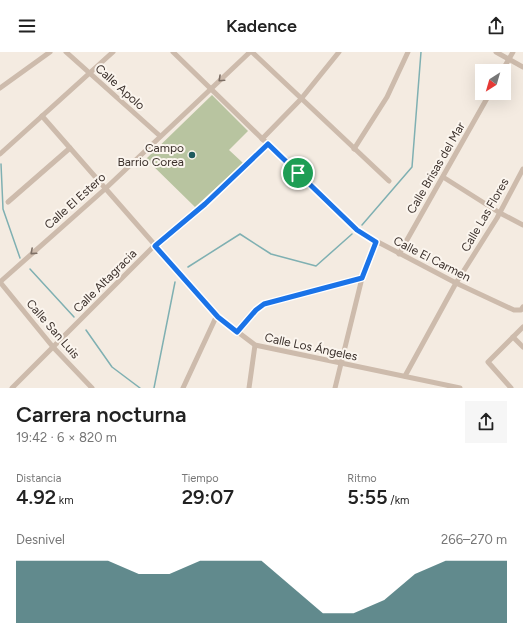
<!DOCTYPE html>
<html lang="es">
<meta charset="utf-8">
<style>
:root{--surface:#fff;--page:#f6f6f6;--text:#222;--muted:#767676;--accent:#1f5a5e}
body{margin:0;font-family:Figtree,sans-serif;background:var(--page);color:var(--text);height:100vh;display:flex;flex-direction:column;font-size:15px;white-space:nowrap}
*{box-sizing:border-box;margin:0}
p{font-size:13px;color:var(--muted)}
.icon{flex:none;width:22px;height:22px;fill:none;stroke:currentColor;stroke-width:2;stroke-linecap:round;stroke-linejoin:round}
.map{position:relative;height:336px;overflow:hidden}
.details{display:flex;flex-direction:column;background:var(--surface);flex:1}
.details>*{flex:none}
.needle{width:26px;rotate:217deg}
.buttons{position:absolute;left:475px;top:12px;display:grid;gap:8px}
.buttons a{display:grid;place-items:center;width:36px;height:36px;border-radius:0px;background:var(--surface);box-shadow:0 4px 16px #0002;font-size:20px}
.pin{position:absolute;display:grid;place-items:center;width:34px;height:34px;color:#fff;margin:-17px;border:2px solid #fff;border-radius:50%;box-shadow:0 1px 4px #0007}
.round{display:grid;place-items:center;flex:none;width:42px;height:42px;border-radius:0px;background:var(--page)}
.overview{display:flex;align-items:center;justify-content:space-between;height:68px;padding:0 16px}
h1{font-size:22px;font-weight:600;line-height:30px}
.metrics{display:grid;grid-template-columns:repeat(3,1fr);gap:6px;height:68px;padding:4px 16px}
.metrics div{display:grid;align-content:center}
.metrics b{font-size:20px;font-weight:600}
.metrics small{font-size:11px;font-weight:400}
.metrics p{font-size:11px}
.chart{height:112px;padding:8px 16px}
.chart p{display:flex;justify-content:space-between}
.chart svg{width:100%;height:72px;margin-top:4px;fill:var(--accent);opacity:.7}
header{display:flex;justify-content:space-between;align-items:center;height:52px;padding:0 16px;background:var(--surface);font-size:18px;font-weight:600}
.map>svg:first-child{display:block}
</style>
<header><svg class="icon" aria-label="menu" viewBox="0 0 24 24"><path d="M4 6h16M4 12h16M4 18h16"/></svg>Kadence<svg class="icon" aria-label="share" viewBox="0 0 24 24"><path d="M12 15V3M7 8l5-5 5 5M5 13v7h14v-7"/></svg></header>
<div class="map">
<svg width="523" height="336" viewBox="0 0 523 336">
<rect width="100%" height="100%" fill="#f4ebe1"/>
<path fill="#b8c4a0" d="M 212,43 L 248,79 L 229,98 L 243,111 L 195,155 L 146,107 Z"/>
<g fill="none" stroke-linecap="round" stroke-linejoin="round">
<g stroke="#7fb0b2" stroke-width="1.5">
<path d="M 1,112 L 3,157 L 20,206"/>
<path d="M 362,173 L 412,115 L 421,0"/>
<path d="M 188,215 L 240,182 L 271,202 L 316,214 L 352,182"/>
<path d="M 30,217 L 74,265"/>
<path d="M 86,278 L 112,315 L 140,336"/>
<path d="M 154,336 L 175,230"/>
</g>
<g stroke="#cdbbac" stroke-width="5">
<path d="M 66,0 L 160,84"/>
<path d="M 173,0 L 357,179 L 456,231 L 514,258 L 521,258 L 523,255"/>
<path d="M 252,0 L 389,129"/>
<path d="M 496,0 L 523,15"/>
<path d="M 502,19 L 513,0"/>
<path d="M 0,36 L 50,0"/>
<path d="M 42,64 L 218,265 L 255,293 L 460,336"/>
<path d="M 262,87 L 301,47 L 339,0"/>
<path d="M 354,97 L 387,45 L 408,0"/>
<path d="M 0,102 L 113,0"/>
<path d="M 443,125 L 500,161 L 523,173"/>
<path d="M 8,150 L 70,96"/>
<path d="M 399,202 L 490,41"/>
<path d="M 0,230 L 105,137 L 250,0"/>
<path d="M 0,230 L 53,295 L 92,336"/>
<path d="M 237,280 L 256,258 L 264,252 L 362,226"/>
<path d="M 513,285 L 523,295"/>
<path d="M 405,324 L 456,231 L 497,166 L 523,117"/>
<path d="M 12,336 L 155,193 L 205,152 L 268,92"/>
<path d="M 183,336 L 217,263"/>
<path d="M 249,336 L 255,293"/>
<path d="M 335,336 L 362,226 L 376,190"/>
<path d="M 511,336 L 488,310 L 523,275"/>
</g>
</g>
<defs><path id="oneway-chevron" d="M-2-3.5L2.5 0L-2 3.5" fill="none" stroke-width="1.6" stroke-linecap="round" stroke-linejoin="round"/></defs>
<g stroke="#7d6f65">
<use href="#oneway-chevron" transform="translate(221 27) rotate(137)"/>
<use href="#oneway-chevron" transform="translate(33 200) rotate(138)"/>
</g>
<g fill="none" stroke-linecap="round" stroke-linejoin="round">
<defs>
<path id="route" d="M 268,92 L 357,178 L 376,190 L 362,226 L 264,252 L 256,258 L 237,280 L 218,265 L 155,194 L 205,152 Z"/>
</defs>
<use href="#route" stroke="#fff" stroke-width="8"/>
<use href="#route" stroke="#1a73e8" stroke-width="5"/>
</g>
<circle fill="#1f5a5e" stroke="#fbf5ee" stroke-width="1.5" cx="192" cy="103" r="4"/>
<g text-anchor="middle" dominant-baseline="central" stroke-width="4" stroke-linejoin="round" paint-order="stroke">
<g font-size="12" fill="#3b302b" stroke="#fbf5ee">
<text transform="translate(120 35) rotate(42)">Calle Apolo</text>
<text transform="translate(436 116) rotate(-60)">Calle Brisas del Mar</text>
<text transform="translate(75 149) rotate(-42)">Calle El Estero</text>
<text transform="translate(485 163) rotate(-60)">Calle Las Flores</text>
<text transform="translate(432 207) rotate(27)">Calle El Carmen</text>
<text transform="translate(105 229) rotate(-45)">Calle Altagracia</text>
<text transform="translate(53 277) rotate(49)">Calle San Luis</text>
<text transform="translate(311 295) rotate(12)">Calle Los Ángeles</text>
</g>
<g font-size="12" fill="#3b302b" stroke="#fbf5ee" text-anchor="end">
<text x="184" y="96">Campo<tspan x="184" dy="14">Barrio Corea</tspan></text>
</g>
</g>
</svg>
<div class="buttons">
<a><svg class="needle" viewBox="-14 -14 28 28"><path d="M0-13l5 13h-10z" fill="#e53935"/><path d="M0 13l5-13h-10z" fill="#767676"/></svg></a>
</div>
<div class="pin" style="left:298px;top:121px;background:#1e9e55"><svg class="icon" aria-label="arrive" viewBox="0 0 24 24"><path d="M6 21V4h12l-3 4 3 4H6"/></svg></div>
</div>
<section class="details">
<div class="overview"><div><h1>Carrera nocturna</h1><p>19:42 · 6 × 820 m</p></div><a class="round"><svg class="icon" aria-label="share" viewBox="0 0 24 24"><path d="M12 15V3M7 8l5-5 5 5M5 13v7h14v-7"/></svg></a></div>
<div class="metrics">
<div><p>Distancia</p><b>4.92<small> km</small></b></div>
<div><p>Tiempo</p><b>29:07</b></div>
<div><p>Ritmo</p><b>5:55<small> /km</small></b></div>
</div>
<div class="chart"><p><span>Desnivel</span>266–270 m</p>
<svg viewBox="0 0 160 44" preserveAspectRatio="none"><path d="M0 44V6L10 6L20 6L30 6L40 14L50 14L60 6L70 6L80 6L90 22L100 38L110 38L120 30L130 14L140 6L150 6L160 6V44z"/></svg>
</div>
</section>
